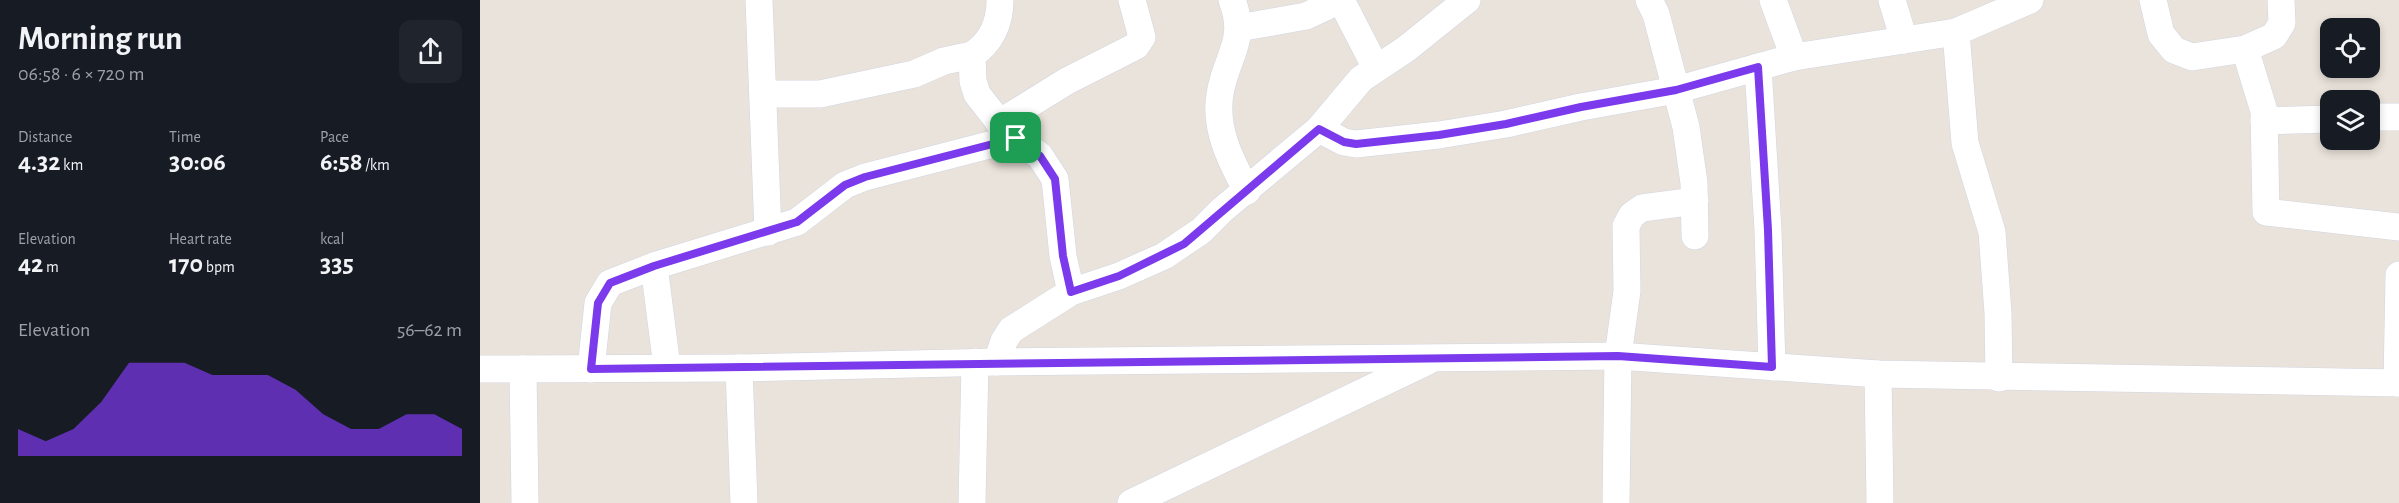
<!DOCTYPE html>
<meta charset="utf-8">
<style>
:root{--surface:#171b24;--page:#20242c;--text:#f1f3f6;--muted:#9ea1a6;--accent:#7c3aed}
body{margin:0;font-family:"Alegreya Sans",sans-serif;background:var(--page);color:var(--text);height:100vh;display:flex;flex-direction:column;font-size:22px;white-space:nowrap}
*{box-sizing:border-box;margin:0}
p{font-size:20px;color:var(--muted)}
.icon{flex:none;width:33px;height:33px;fill:none;stroke:currentColor;stroke-width:2;stroke-linecap:round;stroke-linejoin:round}
.map{position:relative;flex:1;overflow:hidden}
.side{display:flex;flex-direction:column;background:var(--surface);width:480px}
.side>*{flex:none}
.controls{position:absolute;left:1840px;top:18px;display:grid;gap:12px}
.controls a{display:grid;place-items:center;width:60px;height:60px;border-radius:12px;background:var(--surface);box-shadow:0 3px 9px #0003;font-size:30px}
.pin{position:absolute;display:grid;place-items:center;width:51px;height:51px;color:#fff;margin:-26px;border-radius:12px;box-shadow:0 3px 9px #0006}
.round{display:grid;place-items:center;flex:none;width:63px;height:63px;border-radius:12px;background:var(--page)}
.head{display:flex;align-items:center;justify-content:space-between;height:102px;padding:0 18px}
h1{font-size:33px;font-weight:700;line-height:45px}
.stats{display:grid;grid-template-columns:repeat(3,1fr);gap:9px;height:102px;padding:6px 18px}
.stats div{display:grid;align-content:center}
.stats b{font-size:26px;font-weight:700}
.stats small{font-size:16px;font-weight:400}
.stats p{font-size:16px}
.chart{height:168px;padding:12px 18px}
.chart p{display:flex;justify-content:space-between}
.chart svg{width:100%;height:108px;margin-top:6px;fill:var(--accent);opacity:.7}
main{display:flex;flex:1;min-height:0}
.map>svg:first-child{display:block}
</style>
<main>
<section class="side">
<div class="head"><div><h1>Morning run</h1><p>06:58 · 6 × 720 m</p></div><a class="round"><svg class="icon" aria-label="share" viewBox="0 0 24 24"><path d="M12 15V3M7 8l5-5 5 5M5 13v7h14v-7"/></svg></a></div>
<div class="stats">
<div><p>Distance</p><b>4.32<small> km</small></b></div>
<div><p>Time</p><b>30:06</b></div>
<div><p>Pace</p><b>6:58<small> /km</small></b></div>
</div>
<div class="stats">
<div><p>Elevation</p><b>42<small> m</small></b></div>
<div><p>Heart rate</p><b>170<small> bpm</small></b></div>
<div><p>kcal</p><b>335</b></div>
</div>
<div class="chart"><p><span>Elevation</span>56–62 m</p>
<svg viewBox="0 0 160 44" preserveAspectRatio="none"><path d="M0 44V33L10 38L20 33L30 22L40 6L50 6L60 6L70 11L80 11L90 11L100 17L110 27L120 33L130 33L140 27L150 27L160 33V44z"/></svg>
</div>
</section>
<div class="map">
<svg width="1919" height="503" viewBox="0 0 1919 503">
<rect width="100%" height="100%" fill="#eae3db"/>
<g fill="none" stroke-linecap="round" stroke-linejoin="round">
<defs>
<g id="street">
<path d="M 279,0 L 288,232"/>
<path d="M 520,0 C 520,23 511,43 492,55 L 493,81 L 497,94 L 526,131 L 560,156 L 575,179 L 583,256 L 591,292"/>
<path d="M 752,0 C 768,41 746,56 740,94 C 734,129 751,161 767,191"/>
<path d="M 861,0 L 896,68"/>
<path d="M 1169,0 L 1176,14 L 1206,127 L 1214,183 L 1215,236"/>
<path d="M 1293,0 L 1314,57"/>
<path d="M 1412,0 L 1424,40"/>
<path d="M 1673,0 L 1681,34 L 1694,50 L 1712,57 L 1765,49 L 1794,36 L 1802,23 L 1801,0"/>
<path d="M 759,28 L 826,16 L 860,0"/>
<path d="M 1476,32 L 1485,143 L 1512,232 L 1518,313 L 1519,378"/>
<path d="M 1765,49 L 1784,111 L 1786,212 L 1919,227"/>
<path d="M 1278,67 L 1288,230 L 1292,367"/>
<path d="M 285,94 L 340,94 L 434,74 L 464,61 L 492,55"/>
<path d="M 1890,117 L 1919,117"/>
<path d="M 1784,121 L 1851,119"/>
<path d="M 519,123 L 587,81 L 656,46 L 662,37 L 652,0"/>
<path d="M 839,129 L 864,142 L 876,144 L 959,135 L 1026,124 L 1101,107 L 1196,90 L 1314,57 L 1476,32 L 1550,0"/>
<path d="M 174,266 L 187,367"/>
<path d="M 517,362 L 524,341 L 531,330 L 591,292 L 639,276 L 684,256 L 721,231 L 742,210 L 839,129 L 881,79 L 926,49 L 987,0"/>
<path d="M 259,368 L 264,503"/>
<path d="M 0,369 L 259,368 L 517,362 L 1138,356 L 1398,374 L 1919,383"/>
<path d="M 43,369 L 45,503"/>
<path d="M 111,369 L 118,303 L 130,283 L 174,266 L 317,222 L 365,185 L 385,177 L 536,138"/>
<path d="M 1398,374 L 1400,503"/>
<path d="M 1917,383 L 1919,275"/>
<path d="M 492,503 L 495,362"/>
<path d="M 651,503 L 948,361"/>
<path d="M 1136,503 L 1138,356 L 1147,291 L 1146,226 L 1152,215 L 1162,208 L 1215,201"/>
</g>
</defs>
<use href="#street" stroke="#d1d5e1" stroke-width="28"/>
<use href="#street" stroke="#fff" stroke-width="27"/>
</g>
<g fill="none" stroke-linecap="round" stroke-linejoin="round">
<defs>
<path id="route" d="M 1278,67 L 1288,230 L 1292,367 L 1138,356 L 111,369 L 118,303 L 130,283 L 174,266 L 317,222 L 365,185 L 385,177 L 536,138 L 560,156 L 575,179 L 583,256 L 591,292 L 639,276 L 704,244 L 839,129 L 864,142 L 876,144 L 959,135 L 1026,124 L 1101,107 L 1196,90 Z"/>
</defs>
<use href="#route" stroke="#fff" stroke-width="12"/>
<use href="#route" stroke="#7c3aed" stroke-width="8"/>
</g>
</svg>
<div class="controls">
<a><svg class="icon" aria-label="locate" viewBox="0 0 24 24"><circle cx="12" cy="12" r="6"/><path d="M12 2v4M12 18v4M2 12h4M18 12h4"/></svg></a>
<a><svg class="icon" aria-label="layers" viewBox="0 0 24 24"><path d="M12 4l9 5-9 5-9-5zM3 14l9 5 9-5"/></svg></a>
</div>
<div class="pin" style="left:536px;top:138px;background:#1e9e55"><svg class="icon" aria-label="arrive" viewBox="0 0 24 24"><path d="M6 21V4h12l-3 4 3 4H6"/></svg></div>
</div>
</main>
